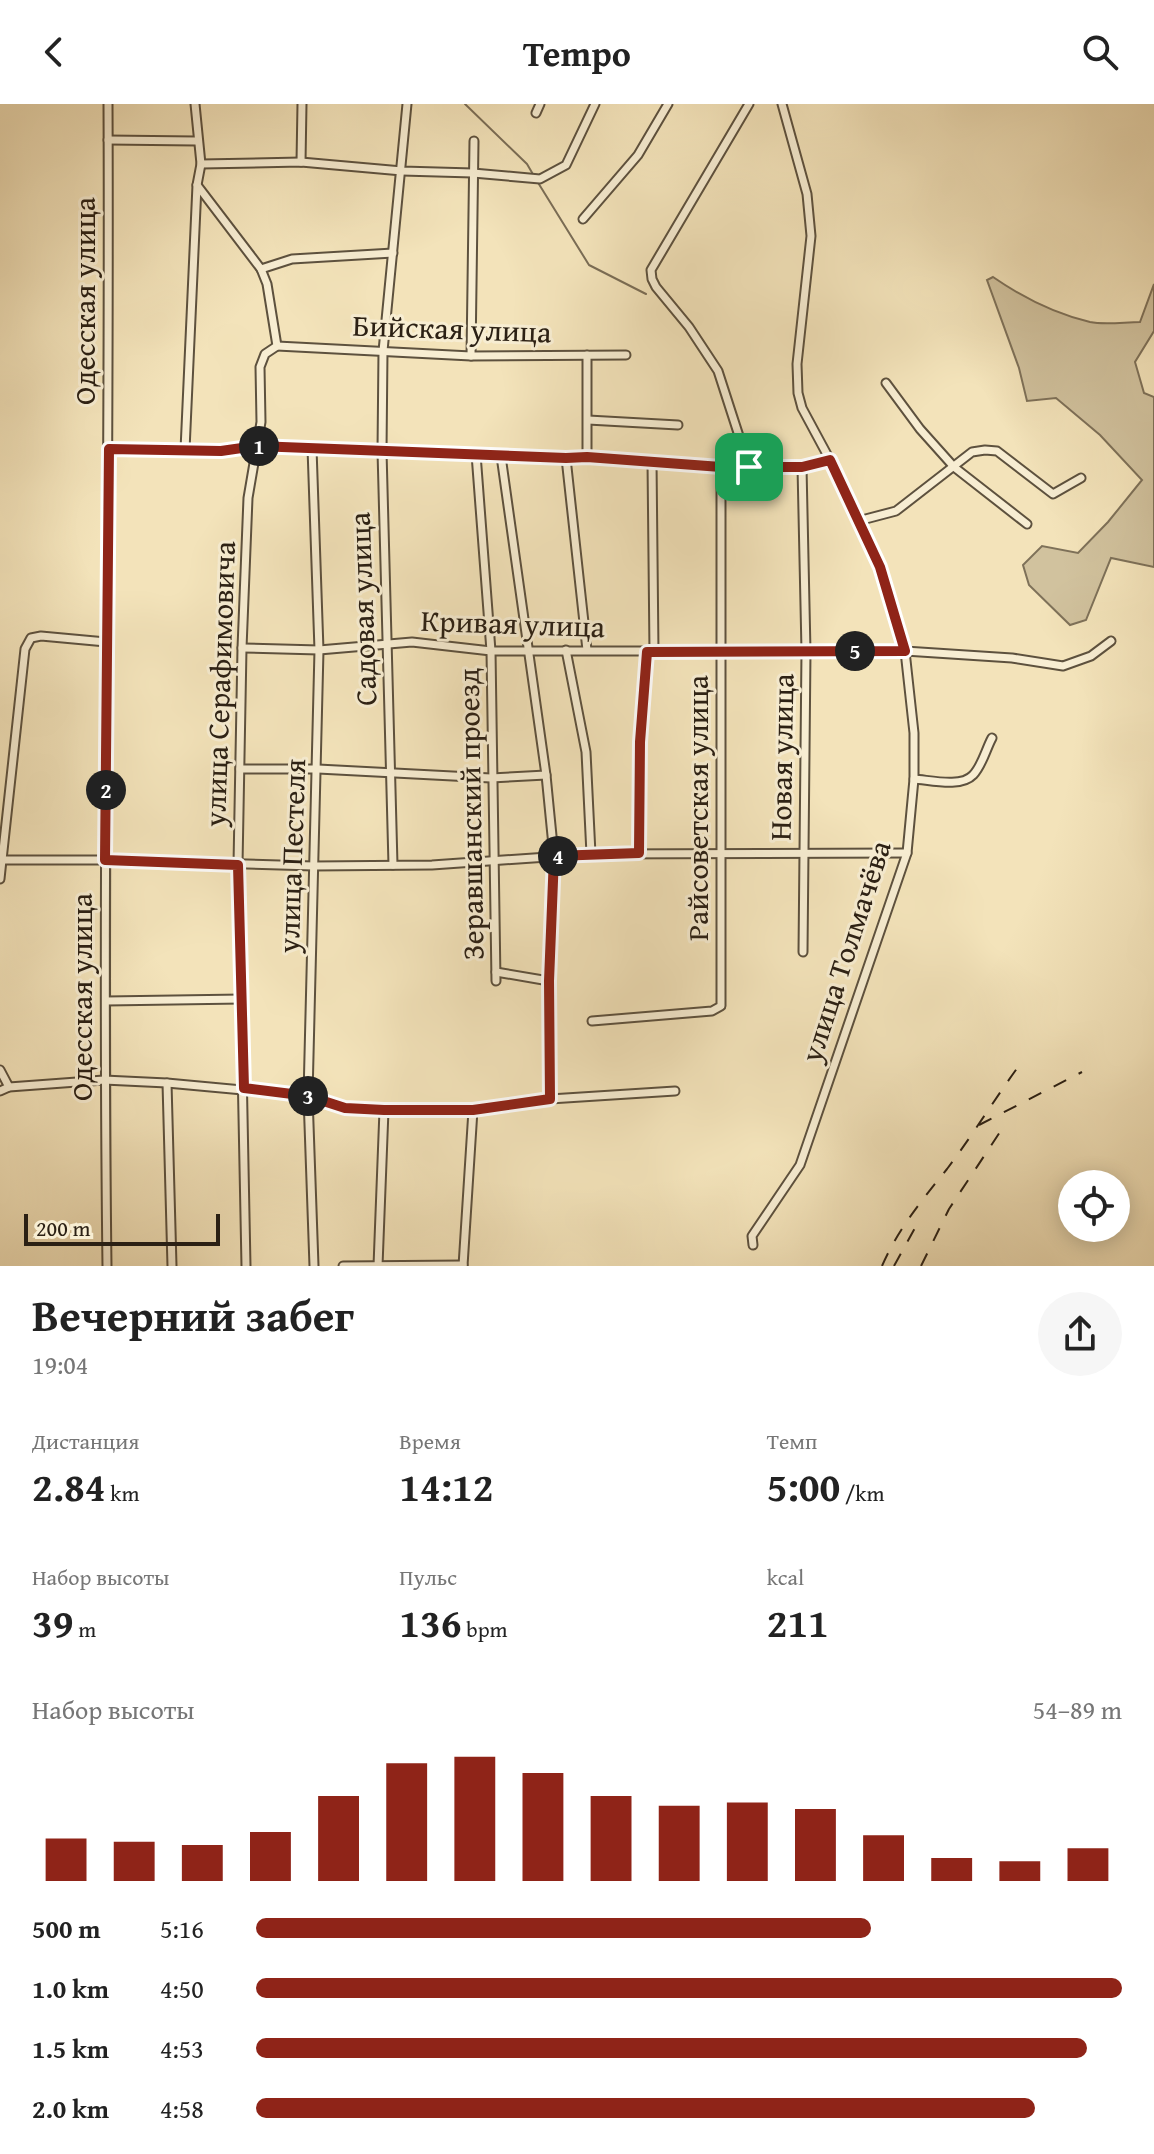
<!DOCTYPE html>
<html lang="ru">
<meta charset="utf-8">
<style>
:root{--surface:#fff;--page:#f6f6f6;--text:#222;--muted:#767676;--accent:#8f2418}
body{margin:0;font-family:"Gentium Book Plus",serif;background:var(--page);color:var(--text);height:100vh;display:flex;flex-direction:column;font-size:30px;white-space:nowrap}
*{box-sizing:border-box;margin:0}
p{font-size:26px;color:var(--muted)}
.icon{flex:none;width:44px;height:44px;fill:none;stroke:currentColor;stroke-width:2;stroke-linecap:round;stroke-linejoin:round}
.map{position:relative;height:1162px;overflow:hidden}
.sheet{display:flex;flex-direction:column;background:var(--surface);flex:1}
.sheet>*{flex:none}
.buttons{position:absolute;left:1058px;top:1066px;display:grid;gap:16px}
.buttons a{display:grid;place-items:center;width:72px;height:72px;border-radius:50%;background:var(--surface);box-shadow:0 4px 20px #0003;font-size:40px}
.scale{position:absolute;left:24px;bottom:20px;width:196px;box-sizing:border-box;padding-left:8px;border:4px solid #2b2014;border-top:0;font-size:22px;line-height:28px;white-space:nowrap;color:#2b2014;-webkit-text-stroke:6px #f7edd2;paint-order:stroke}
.pin{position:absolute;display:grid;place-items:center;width:68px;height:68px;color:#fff;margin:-34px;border-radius:16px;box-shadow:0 4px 12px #0006}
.km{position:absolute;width:40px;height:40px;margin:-20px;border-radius:50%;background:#222;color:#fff;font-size:22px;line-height:40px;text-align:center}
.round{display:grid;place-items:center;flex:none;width:84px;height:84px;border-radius:42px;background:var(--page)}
.head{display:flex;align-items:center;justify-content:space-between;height:136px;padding:0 32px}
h1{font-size:44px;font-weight:600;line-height:60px}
.stats{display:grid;grid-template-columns:repeat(3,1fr);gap:12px;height:136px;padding:8px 32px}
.stats div{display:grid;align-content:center}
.stats b{font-size:40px;font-weight:600}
.stats small{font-size:22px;font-weight:400}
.stats p{font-size:22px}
.chart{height:224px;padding:16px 32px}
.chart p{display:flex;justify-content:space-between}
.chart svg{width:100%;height:144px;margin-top:8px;stroke:var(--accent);stroke-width:6}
ul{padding:0 32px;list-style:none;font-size:26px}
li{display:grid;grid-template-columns:128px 96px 1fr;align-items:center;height:60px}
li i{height:20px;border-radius:10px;background:var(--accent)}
header{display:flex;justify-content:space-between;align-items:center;height:104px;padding:0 32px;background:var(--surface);font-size:36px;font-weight:600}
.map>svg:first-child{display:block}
</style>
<header><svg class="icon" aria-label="back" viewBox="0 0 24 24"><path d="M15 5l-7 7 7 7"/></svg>Tempo<svg class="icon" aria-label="search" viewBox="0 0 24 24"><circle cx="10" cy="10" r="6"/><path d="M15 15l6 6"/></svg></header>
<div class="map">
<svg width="1154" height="1162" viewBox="0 0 1154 1162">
<rect width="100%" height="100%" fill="#f3e3ba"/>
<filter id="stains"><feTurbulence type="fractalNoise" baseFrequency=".0025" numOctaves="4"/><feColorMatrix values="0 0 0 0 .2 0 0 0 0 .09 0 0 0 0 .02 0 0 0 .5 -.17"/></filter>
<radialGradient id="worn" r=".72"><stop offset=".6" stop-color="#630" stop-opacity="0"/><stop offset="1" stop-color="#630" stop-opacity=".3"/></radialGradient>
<path fill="#d1c29e" stroke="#7e7159" stroke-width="2" d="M 993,173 C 1022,193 1056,210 1090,218 C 1105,221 1125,218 1140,218 L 1154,180 L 1154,227 L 1135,258 L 1144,289 L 1154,293 L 1154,463 L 1111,454 L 1086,516 L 1070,521 L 1029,481 L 1023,461 L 1042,442 L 1078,449 L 1108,418 L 1142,376 L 1100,331 L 1056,294 L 1027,297 L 1019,264 L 987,176 Z"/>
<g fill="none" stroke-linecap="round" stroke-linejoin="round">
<g stroke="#7a6d56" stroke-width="2">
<path d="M 465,0 L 527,60 L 534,72"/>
<path d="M 537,77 L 589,161 L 646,190"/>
</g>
<defs>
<g id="minor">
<path d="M 536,9 L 540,0"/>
<path d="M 108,36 L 196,37"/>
<path d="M 301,58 L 302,0"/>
<path d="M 201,60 L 301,58 L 402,67 L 473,69 L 540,75 L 566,61 L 595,0"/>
<path d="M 197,81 L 261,165 L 267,180 L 277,242 L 265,250 L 260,263 L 261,318 L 248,394 L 242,544 L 238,761 L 246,1162"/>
<path d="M 583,115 L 638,51 L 668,0"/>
<path d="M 261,165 L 292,155 L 393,149"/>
<path d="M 277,242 L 471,252 L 626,251"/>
<path d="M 471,252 L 474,37"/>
<path d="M 886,279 L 920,325 L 954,363 L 1027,420"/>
<path d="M 588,316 L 678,321"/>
<path d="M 312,344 L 319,546 L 308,992 L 314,1162"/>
<path d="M 109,345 L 221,347 L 256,342 L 587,353 L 721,363 L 802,363 L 830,356"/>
<path d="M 185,346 L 197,81 L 201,60 L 195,0"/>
<path d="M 476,350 L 491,547 L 496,877"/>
<path d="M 501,352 L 546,671 L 554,752 L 549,877 L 550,995"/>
<path d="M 587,353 L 587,251"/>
<path d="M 566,354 L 587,546"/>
<path d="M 652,357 L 654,548"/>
<path d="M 749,363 L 718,267 L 689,223 L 656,183 L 652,175 L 651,166 L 749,0"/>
<path d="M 802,363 L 806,547 L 803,848"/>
<path d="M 858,417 L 896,407 L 972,348 L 985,346 L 997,347 L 1053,390 L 1081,374"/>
<path d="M 106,538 L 41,532 L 31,534 L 25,545 L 2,756 L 105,756 L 314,762 L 432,761 L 591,750 L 907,749"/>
<path d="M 242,544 L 319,546 L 412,538 L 491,547 L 905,547 L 1012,554 L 1063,562 L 1091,552 L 1111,537"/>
<path d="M 566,546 L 586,648 L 591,750"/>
<path d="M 240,665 L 318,665 L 491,674 L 546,671"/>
<path d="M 914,675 C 930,676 961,684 973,671 C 982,662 986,645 992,634"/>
<path d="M 639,749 L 640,638 L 647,548"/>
<path d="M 393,761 L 382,347 L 383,247 L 407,0"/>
<path d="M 0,775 L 2,756"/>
<path d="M 496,868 L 549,877"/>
<path d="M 106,897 L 242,895"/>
<path d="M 592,917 L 712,907 L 721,902 L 721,363"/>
<path d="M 0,966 L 9,983"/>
<path d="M 167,979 L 172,1162"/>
<path d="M 0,987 L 9,983 L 104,976 L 167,979 L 308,992 L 345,1004 L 384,1006 L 473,1006 L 550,995 L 675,987"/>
<path d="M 753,1141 L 752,1132 L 800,1061 L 907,749 L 914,675 L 914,629 L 905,547 L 894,506 L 880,463 L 830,356 L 802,304 L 798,289 L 797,260 L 811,132 L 807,90 L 782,0"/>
<path d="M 107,1162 C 102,775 110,387 108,0"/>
<path d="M 343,1162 L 463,1161"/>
<path d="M 378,1162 L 384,1006"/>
<path d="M 463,1162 L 473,1006"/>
</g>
</defs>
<use href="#minor" stroke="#5d513e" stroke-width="11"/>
<use href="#minor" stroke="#f7edd2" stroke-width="7"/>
<g stroke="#2b2014" stroke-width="2" stroke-dasharray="14 14" stroke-linecap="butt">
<path d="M 979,1021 L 1082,968"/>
<path d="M 882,1162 C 898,1125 922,1096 947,1065 C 972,1032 994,996 1018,963"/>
<path d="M 894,1162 L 921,1113"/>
<path d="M 921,1162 L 949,1105 L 1002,1025"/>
</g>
</g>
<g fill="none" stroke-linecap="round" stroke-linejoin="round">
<defs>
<path id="route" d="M 256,342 L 566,354 L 587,353 L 721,363 L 802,363 L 830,356 L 880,463 L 905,547 L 647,548 L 640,638 L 639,749 L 554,752 L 549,877 L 550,995 L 473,1006 L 384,1006 L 345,1004 L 308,992 L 244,984 L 238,761 L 105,756 L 109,345 L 221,347 Z"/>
</defs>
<use href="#route" stroke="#fff" stroke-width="16"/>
<use href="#route" stroke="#8f2418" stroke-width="10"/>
</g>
<g text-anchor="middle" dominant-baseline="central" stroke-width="6" stroke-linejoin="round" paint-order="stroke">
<g font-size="30" fill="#2b2014" stroke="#f7edd2">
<text transform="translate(84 197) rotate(-90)">Одесская улица</text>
<text transform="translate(452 224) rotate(2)">Бийская улица</text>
<text transform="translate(362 505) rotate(-92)">Садовая улица</text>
<text transform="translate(513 519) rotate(2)">Кривая улица</text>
<text transform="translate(219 580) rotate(-88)">улица Серафимовича</text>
<text transform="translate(781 653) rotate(-89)">Новая улица</text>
<text transform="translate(697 704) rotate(-90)">Райсоветская улица</text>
<text transform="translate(470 710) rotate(-91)">Зеравшанский проезд</text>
<text transform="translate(291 752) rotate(-88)">улица Пестеля</text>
<text transform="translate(845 847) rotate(-72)">улица Толмачёва</text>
<text transform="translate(81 893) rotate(-90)">Одесская улица</text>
</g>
</g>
<rect width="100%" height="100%" filter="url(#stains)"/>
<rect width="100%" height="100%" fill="url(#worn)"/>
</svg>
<div class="buttons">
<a><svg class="icon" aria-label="locate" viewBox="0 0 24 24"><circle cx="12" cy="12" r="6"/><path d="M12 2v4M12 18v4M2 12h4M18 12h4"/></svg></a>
</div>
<div class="scale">200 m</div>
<div class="pin" style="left:749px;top:363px;background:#1e9e55"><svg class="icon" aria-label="arrive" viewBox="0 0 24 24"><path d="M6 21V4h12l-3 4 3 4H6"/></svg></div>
<b class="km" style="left:259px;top:342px">1</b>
<b class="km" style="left:106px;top:686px">2</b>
<b class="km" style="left:308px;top:992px">3</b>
<b class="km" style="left:558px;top:752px">4</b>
<b class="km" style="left:855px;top:547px">5</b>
</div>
<section class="sheet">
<div class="head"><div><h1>Вечерний забег</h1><p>19:04</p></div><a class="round"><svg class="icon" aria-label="share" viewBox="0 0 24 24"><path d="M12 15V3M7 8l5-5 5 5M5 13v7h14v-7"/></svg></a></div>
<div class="stats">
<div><p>Дистанция</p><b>2.84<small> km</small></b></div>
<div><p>Время</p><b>14:12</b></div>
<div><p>Темп</p><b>5:00<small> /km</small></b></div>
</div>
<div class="stats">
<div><p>Набор высоты</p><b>39<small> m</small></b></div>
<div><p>Пульс</p><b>136<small> bpm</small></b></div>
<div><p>kcal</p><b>211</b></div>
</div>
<div class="chart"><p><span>Набор высоты</span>54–89 m</p>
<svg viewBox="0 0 160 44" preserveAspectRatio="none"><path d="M5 44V31M15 44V32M25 44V33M35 44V29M45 44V18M55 44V8M65 44V6M75 44V11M85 44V18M95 44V21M105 44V20M115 44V22M125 44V30M135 44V37M145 44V38M155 44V34"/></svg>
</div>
<ul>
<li><b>500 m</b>5:16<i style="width:71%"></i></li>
<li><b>1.0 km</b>4:50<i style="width:100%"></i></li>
<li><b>1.5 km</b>4:53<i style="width:96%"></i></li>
<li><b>2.0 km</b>4:58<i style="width:90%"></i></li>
</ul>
</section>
